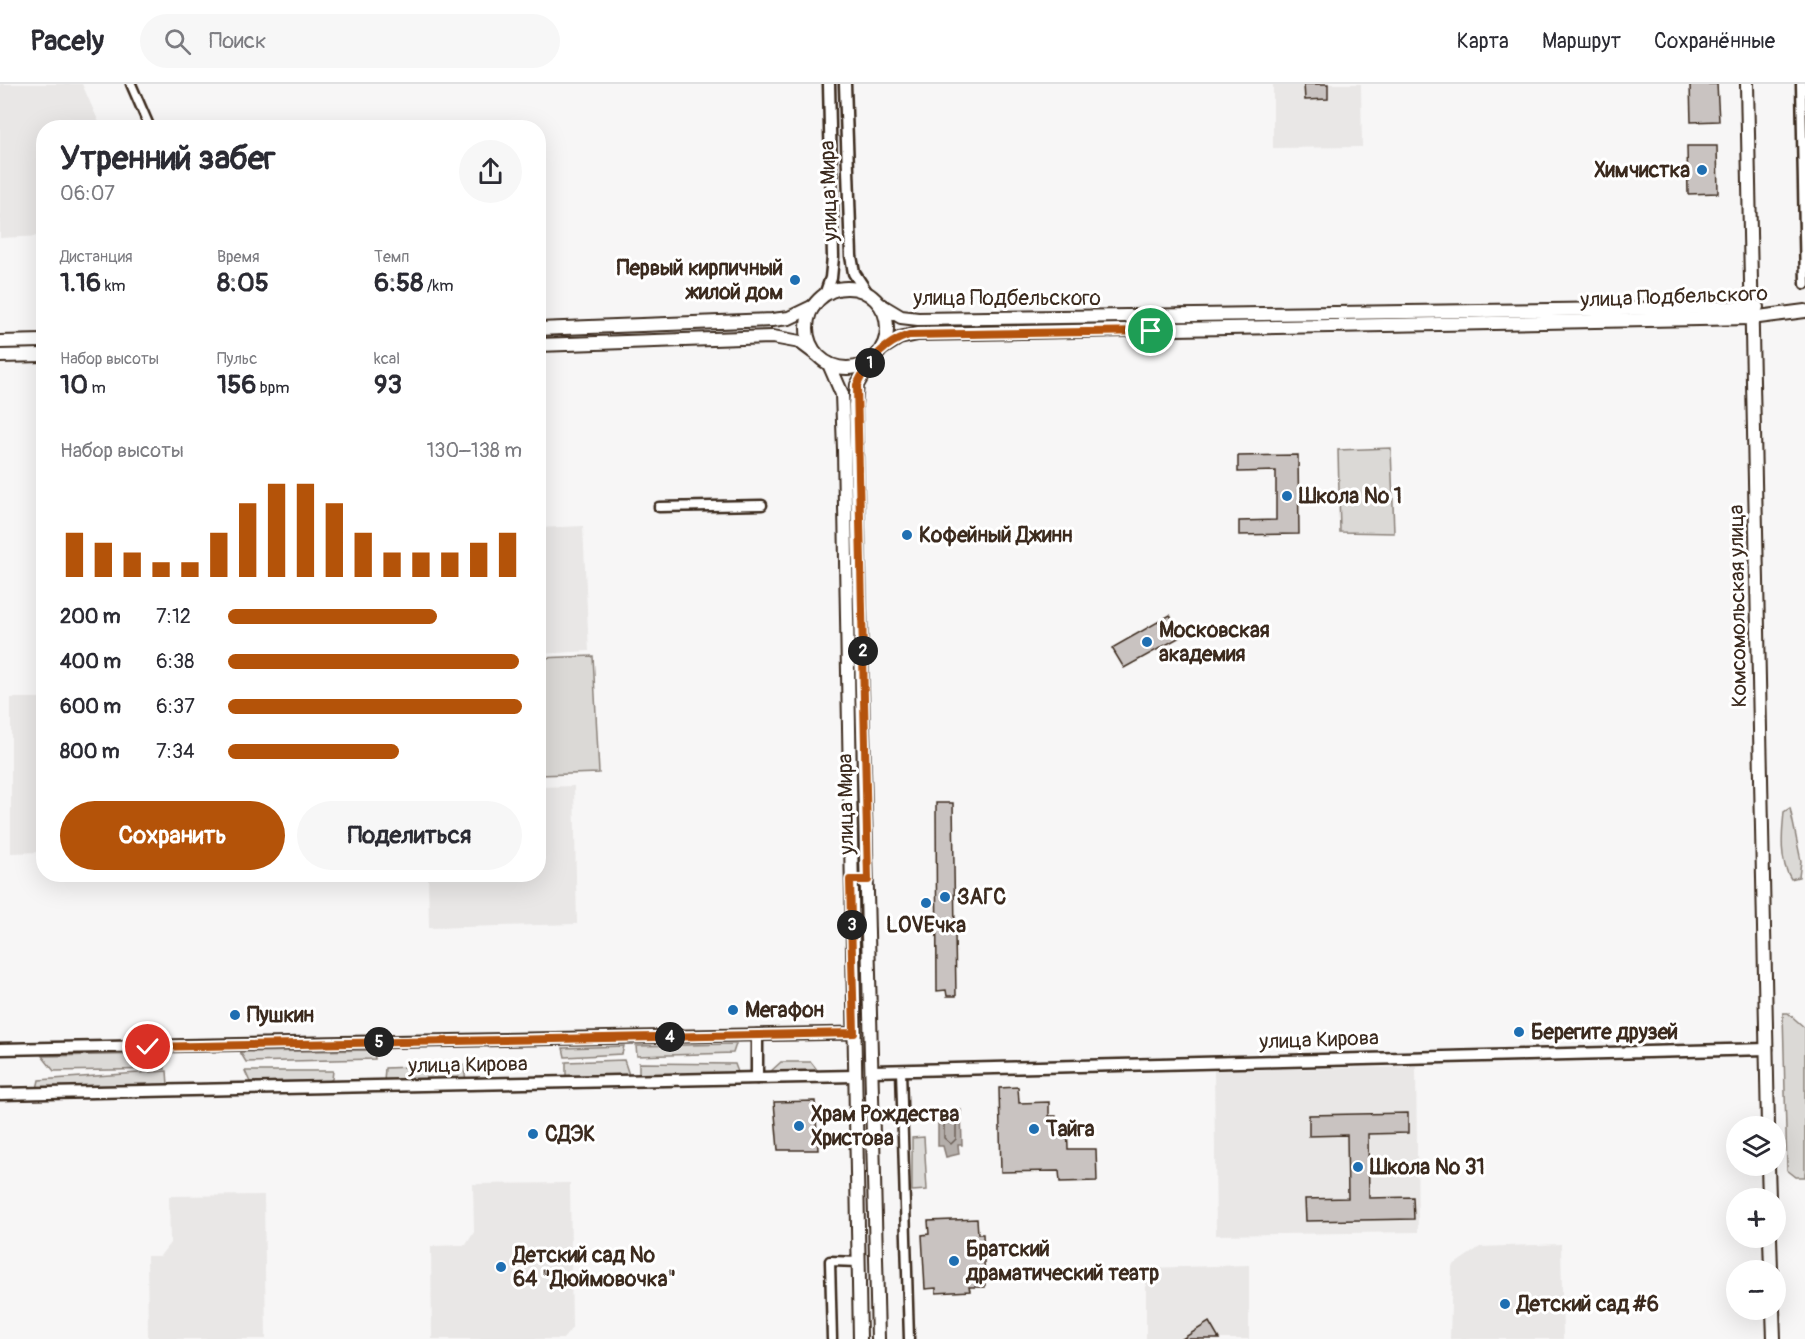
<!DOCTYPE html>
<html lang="ru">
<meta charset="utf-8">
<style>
:root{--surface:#fff;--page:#f7f7f7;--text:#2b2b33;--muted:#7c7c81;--line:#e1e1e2;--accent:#b45309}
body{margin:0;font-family:Pangolin,sans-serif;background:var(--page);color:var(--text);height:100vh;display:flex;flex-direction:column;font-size:22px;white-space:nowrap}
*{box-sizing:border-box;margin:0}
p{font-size:20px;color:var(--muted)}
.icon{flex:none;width:33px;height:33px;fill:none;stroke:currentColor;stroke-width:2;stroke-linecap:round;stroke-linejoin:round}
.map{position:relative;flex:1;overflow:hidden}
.side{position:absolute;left:36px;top:36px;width:510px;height:762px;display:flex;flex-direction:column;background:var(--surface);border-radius:24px;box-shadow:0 6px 24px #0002}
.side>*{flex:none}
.tools{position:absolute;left:1726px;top:1032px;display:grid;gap:12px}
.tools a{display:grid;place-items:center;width:60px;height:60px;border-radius:50%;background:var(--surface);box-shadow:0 6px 24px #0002;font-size:30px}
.pin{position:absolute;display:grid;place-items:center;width:51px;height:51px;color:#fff;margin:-26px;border:3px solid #fff;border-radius:50%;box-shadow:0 2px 6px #0007}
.km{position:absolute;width:30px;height:30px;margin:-15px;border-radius:50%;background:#222;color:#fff;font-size:16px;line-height:30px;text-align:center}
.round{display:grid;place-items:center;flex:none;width:63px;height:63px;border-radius:32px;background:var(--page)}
.head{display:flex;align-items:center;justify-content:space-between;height:102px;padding:0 24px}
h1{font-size:33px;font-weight:700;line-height:45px}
.stats{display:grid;grid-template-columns:repeat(3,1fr);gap:9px;height:102px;padding:6px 24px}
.stats div{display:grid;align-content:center}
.stats b{font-size:26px;font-weight:700}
.stats small{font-size:16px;font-weight:400}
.stats p{font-size:16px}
.chart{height:168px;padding:12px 24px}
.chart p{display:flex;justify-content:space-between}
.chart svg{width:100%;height:108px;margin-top:6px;stroke:var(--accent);stroke-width:6}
.primary-button{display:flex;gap:12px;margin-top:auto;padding:12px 24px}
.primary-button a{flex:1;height:69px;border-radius:36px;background:var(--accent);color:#fff;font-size:24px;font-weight:700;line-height:69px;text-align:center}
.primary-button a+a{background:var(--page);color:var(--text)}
ul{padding:0 24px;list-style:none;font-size:20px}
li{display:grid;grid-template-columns:96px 72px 1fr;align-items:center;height:45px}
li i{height:15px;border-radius:8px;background:var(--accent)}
header{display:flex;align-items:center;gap:36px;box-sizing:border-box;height:84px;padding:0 30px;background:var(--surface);border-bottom:2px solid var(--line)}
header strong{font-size:28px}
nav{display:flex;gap:33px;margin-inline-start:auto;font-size:21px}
.search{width:420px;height:54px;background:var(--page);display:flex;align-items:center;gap:15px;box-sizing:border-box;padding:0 21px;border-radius:33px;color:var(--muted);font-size:22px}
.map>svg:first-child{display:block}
</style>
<header>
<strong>Pacely</strong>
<div class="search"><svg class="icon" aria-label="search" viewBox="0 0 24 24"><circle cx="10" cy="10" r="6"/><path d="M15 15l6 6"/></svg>Поиск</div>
<nav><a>Карта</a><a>Маршрут</a><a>Сохранённые</a></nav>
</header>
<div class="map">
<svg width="1805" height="1255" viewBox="0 0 1805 1255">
<rect width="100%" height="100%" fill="#f7f6f6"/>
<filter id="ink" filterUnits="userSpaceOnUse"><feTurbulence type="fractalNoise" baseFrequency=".0167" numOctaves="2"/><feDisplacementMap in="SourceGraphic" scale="12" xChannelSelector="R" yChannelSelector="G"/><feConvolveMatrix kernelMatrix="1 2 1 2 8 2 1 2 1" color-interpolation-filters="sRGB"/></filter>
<g filter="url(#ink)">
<g fill="#e9e7e6">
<path d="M 0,0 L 82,0 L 101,43 L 44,44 L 43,152 L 0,154 Z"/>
<path d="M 1273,0 L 1361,0 L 1362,63 L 1273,64 Z"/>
<path d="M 583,442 L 589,567 L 539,570 L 539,444 Z"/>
<path d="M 11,614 L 43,614 L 43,768 L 11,769 Z"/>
<path d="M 574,702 L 577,840 L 429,844 L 428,791 L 538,790 L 539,703 Z"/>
<path d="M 1416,983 L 1418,1148 L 1216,1151 L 1214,986 Z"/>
<path d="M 570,1099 L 572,1244 L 563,1255 L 432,1255 L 431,1162 L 466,1161 L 474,1148 L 473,1100 Z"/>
<path d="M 264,1111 L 266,1255 L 148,1255 L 147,1172 L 160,1172 L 170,1159 L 169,1112 Z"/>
<path d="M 1561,1160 L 1563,1255 L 1450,1255 L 1452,1182 L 1480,1163 Z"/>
<path d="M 1249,1181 L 1249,1255 L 1146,1255 L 1146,1184 Z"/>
</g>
<g fill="#dbd9d6" stroke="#8b827a" stroke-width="1.5">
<path d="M 1391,364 L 1394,449 L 1340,448 L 1338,366 Z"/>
<path d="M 593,572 L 599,689 L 539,691 L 539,574 Z"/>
<path d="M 1790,724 L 1801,777 L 1799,793 L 1791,795 C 1779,777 1782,749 1784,728 Z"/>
<path d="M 1783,929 L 1788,929 L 1805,944 L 1805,1093 L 1796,1093 L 1787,1086 Z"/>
<path d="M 736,960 L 733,969 L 637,972 L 636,962 Z"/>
<path d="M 624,962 L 622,970 L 565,973 L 563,964 Z"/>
<path d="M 374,966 L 375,975 L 246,978 L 240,968 Z"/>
<path d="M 164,970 L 165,985 L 54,987 L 42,972 Z"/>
<path d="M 624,976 L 630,994 L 566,995 L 566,978 Z"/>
<path d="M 781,978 L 811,978 L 818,987 L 770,988 Z"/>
<path d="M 639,979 L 735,980 L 739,991 L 639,994 Z"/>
<path d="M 463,981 L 466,995 L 384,998 L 385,984 Z"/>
<path d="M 167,987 L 168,1001 L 37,1005 L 39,996 Z"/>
<path d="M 245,987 L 333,987 L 332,995 L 329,997 L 250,998 Z"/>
<path d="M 924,1053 L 927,1106 L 912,1107 L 912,1054 Z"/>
</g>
<path fill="#b4aeaa" stroke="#847972" stroke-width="1.5" d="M 938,1026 L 961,1026 L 962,1061 L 958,1061 L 959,1070 L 946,1073 L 943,1062 L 938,1062 Z"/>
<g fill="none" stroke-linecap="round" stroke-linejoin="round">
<path stroke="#6b5f56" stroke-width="1.5" d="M 947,1032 L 956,1035 L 956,1055 L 951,1060 L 944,1054 L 944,1035 Z"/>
</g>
<g fill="#c9c3c1" stroke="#3b2a1e" stroke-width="1.5">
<path d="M 1304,0 L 1328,0 L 1328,15 L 1305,16 Z"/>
<path d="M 1690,0 L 1717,0 L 1719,37 L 1691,38 Z"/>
<path d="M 1687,62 L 1717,62 L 1718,109 L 1688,110 Z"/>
<path d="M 1298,371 L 1299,450 L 1239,451 L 1239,437 L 1276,436 L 1276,387 L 1238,388 L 1238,372 Z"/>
<path d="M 1170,531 L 1182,552 L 1124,584 L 1112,564 Z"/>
<path d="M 936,719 L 953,719 L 956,912 L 947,912 L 946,906 L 937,907 Z"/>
<path d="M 1018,1003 L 1019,1019 L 1049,1018 L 1049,1032 L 1056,1032 L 1057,1038 L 1067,1038 L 1068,1065 L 1096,1065 L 1097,1097 L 1060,1098 L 1059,1087 L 1001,1088 L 999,1004 Z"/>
<path d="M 815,1017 L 818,1066 L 778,1066 L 774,1018 Z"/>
<path d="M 1408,1029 L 1408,1049 L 1368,1050 L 1369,1114 L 1413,1113 L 1414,1135 L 1306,1137 L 1305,1115 L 1348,1114 L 1347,1051 L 1309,1052 L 1309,1031 Z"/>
<path d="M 977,1135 L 978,1150 L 983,1150 L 985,1203 L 969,1203 L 970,1207 L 936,1209 L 936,1204 L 925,1205 L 922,1151 L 929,1150 L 928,1137 Z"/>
<path d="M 1209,1238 L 1219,1255 L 1182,1255 Z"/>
</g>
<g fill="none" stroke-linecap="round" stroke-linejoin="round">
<defs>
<g id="minor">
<path d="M 131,0 L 150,44"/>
<path d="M 1801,0 L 1805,200"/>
<path d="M 659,423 L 762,421"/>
<path d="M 901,986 L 909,1255"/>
<path d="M 832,1255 L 830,1177 L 859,1178"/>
</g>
<g id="tertiary">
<path d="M 845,0 L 851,172 L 854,189 L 867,209"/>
<path d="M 825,211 L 831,194 L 833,173 L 829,0"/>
<path d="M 757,951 L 757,994"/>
<path d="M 0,965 L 854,949"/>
<path d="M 873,987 L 1767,965"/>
<path d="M 0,1010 L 855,992"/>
</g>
<g id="secondary">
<path d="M 1747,0 L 1768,1042"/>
<circle cx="847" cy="244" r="40"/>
<path d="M 881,221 L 901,233 L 918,235 L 1757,223"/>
<path d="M 538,245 L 772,236 L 789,234 L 814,222"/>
<path d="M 0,258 L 44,257"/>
<path d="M 538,261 L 773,253 L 800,258 L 816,270"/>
<path d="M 883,264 L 899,254 L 918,250 L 1751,234 L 1805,227"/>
<path d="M 0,272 L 44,271"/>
<path d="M 871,277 L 857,301 L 855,321 L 878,1255"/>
<path d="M 829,280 L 842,310 L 844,366 L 860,1255"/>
<path d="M 1768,1082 L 1769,1114"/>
<path d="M 1770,1154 L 1771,1186"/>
<path d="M 1773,1226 L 1774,1255"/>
</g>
</defs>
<use href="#minor" stroke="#3b2a1e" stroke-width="13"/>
<use href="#tertiary" stroke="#3b2a1e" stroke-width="15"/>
<use href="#secondary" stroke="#3b2a1e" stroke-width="16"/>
<use href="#minor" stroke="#fff" stroke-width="8"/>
<use href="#tertiary" stroke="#fff" stroke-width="10"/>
<use href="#secondary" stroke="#fff" stroke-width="12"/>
</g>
</g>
<g fill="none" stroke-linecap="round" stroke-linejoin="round" filter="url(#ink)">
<defs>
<path id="route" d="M 148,963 L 854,949 L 850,796 L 868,796 L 857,301 C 868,277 884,259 909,251 L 1151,247"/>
</defs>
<use href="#route" stroke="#fff" stroke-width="12"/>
<use href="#route" stroke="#b45309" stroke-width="8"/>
</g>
<g fill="#1f6fb2" stroke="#fff" stroke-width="2">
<circle cx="1702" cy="86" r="6"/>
<circle cx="795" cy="196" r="6"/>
<circle cx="1287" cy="412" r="6"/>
<circle cx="907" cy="451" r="6"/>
<circle cx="1147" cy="558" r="6"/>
<circle cx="945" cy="813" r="6"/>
<circle cx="926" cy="819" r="6"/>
<circle cx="733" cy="926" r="6"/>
<circle cx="235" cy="931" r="6"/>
<circle cx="1519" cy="948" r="6"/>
<circle cx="799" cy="1042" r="6"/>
<circle cx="1034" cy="1045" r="6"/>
<circle cx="533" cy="1050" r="6"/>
<circle cx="1358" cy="1083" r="6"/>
<circle cx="954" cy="1177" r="6"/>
<circle cx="501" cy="1183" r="6"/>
<circle cx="1505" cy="1220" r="6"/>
</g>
<g text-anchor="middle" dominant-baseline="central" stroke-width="6" stroke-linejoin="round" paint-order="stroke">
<g font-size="21" font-weight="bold" fill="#3b2a1e" stroke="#fff" text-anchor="start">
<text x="1690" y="86" text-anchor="end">Химчистка</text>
<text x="783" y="184" text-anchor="end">Первый кирпичный<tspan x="783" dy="24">жилой дом</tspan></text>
<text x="1299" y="412">Школа № 1</text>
<text x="919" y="451">Кофейный Джинн</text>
<text x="1159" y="546">Московская<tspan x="1159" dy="24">академия</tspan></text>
<text x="957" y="813">ЗАГС</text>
<text x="926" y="841" text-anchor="middle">LOVEчка</text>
<text x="745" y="926">Мегафон</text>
<text x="247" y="931">Пушкин</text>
<text x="1531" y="948">Берегите друзей</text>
<text x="811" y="1030">Храм Рождества<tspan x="811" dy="24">Христова</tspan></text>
<text x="1046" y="1045">Тайга</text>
<text x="545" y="1050">СДЭК</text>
<text x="1370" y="1083">Школа № 31</text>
<text x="966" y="1165">Братский<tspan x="966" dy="24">драматический театр</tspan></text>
<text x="513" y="1171">Детский сад №<tspan x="513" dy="24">64 "Дюймовочка"</tspan></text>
<text x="1517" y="1220">Детский сад #6</text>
</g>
<g font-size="21" fill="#3b2a1e" stroke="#fff">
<text transform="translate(829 107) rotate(-92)">улица Мира</text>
<text transform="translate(1674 213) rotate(-2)">улица Подбельского</text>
<text x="1007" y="214">улица Подбельского</text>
<text transform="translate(1738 522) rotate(-91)">Комсомольская улица</text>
<text transform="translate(846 720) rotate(-91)">улица Мира</text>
<text transform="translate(1319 956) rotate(-2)">улица Кирова</text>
<text transform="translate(468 981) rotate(-1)">улица Кирова</text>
</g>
</g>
</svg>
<div class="tools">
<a><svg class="icon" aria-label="layers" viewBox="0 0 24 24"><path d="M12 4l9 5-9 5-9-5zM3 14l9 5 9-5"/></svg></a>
<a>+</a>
<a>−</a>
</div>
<div class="pin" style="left:1151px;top:247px;background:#1e9e55"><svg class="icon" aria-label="arrive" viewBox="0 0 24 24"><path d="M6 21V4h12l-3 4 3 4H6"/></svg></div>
<div class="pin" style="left:148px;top:963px;background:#d93025"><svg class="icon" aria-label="check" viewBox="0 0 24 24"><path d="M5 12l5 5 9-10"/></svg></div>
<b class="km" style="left:870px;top:279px">1</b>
<b class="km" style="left:863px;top:567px">2</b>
<b class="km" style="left:852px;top:841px">3</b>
<b class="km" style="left:670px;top:953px">4</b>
<b class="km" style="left:379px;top:958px">5</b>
<section class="side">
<div class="head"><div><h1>Утренний забег</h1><p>06:07</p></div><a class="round"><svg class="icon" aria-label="share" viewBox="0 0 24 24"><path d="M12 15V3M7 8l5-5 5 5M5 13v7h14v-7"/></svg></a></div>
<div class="stats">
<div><p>Дистанция</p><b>1.16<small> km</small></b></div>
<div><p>Время</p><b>8:05</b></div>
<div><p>Темп</p><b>6:58<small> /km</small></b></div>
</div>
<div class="stats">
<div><p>Набор высоты</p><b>10<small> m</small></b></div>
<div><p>Пульс</p><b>156<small> bpm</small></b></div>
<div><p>kcal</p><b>93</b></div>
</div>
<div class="chart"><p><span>Набор высоты</span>130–138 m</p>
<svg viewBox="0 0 160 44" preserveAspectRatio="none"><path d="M5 44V26M15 44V30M25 44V34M35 44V38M45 44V38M55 44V26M65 44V14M75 44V6M85 44V6M95 44V14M105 44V26M115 44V34M125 44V34M135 44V34M145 44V30M155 44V26"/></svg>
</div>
<ul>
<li><b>200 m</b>7:12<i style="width:71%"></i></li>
<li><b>400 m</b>6:38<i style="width:99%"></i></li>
<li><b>600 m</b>6:37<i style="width:100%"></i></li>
<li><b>800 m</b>7:34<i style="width:58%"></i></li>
</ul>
<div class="primary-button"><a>Сохранить</a><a>Поделиться</a></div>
</section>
</div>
